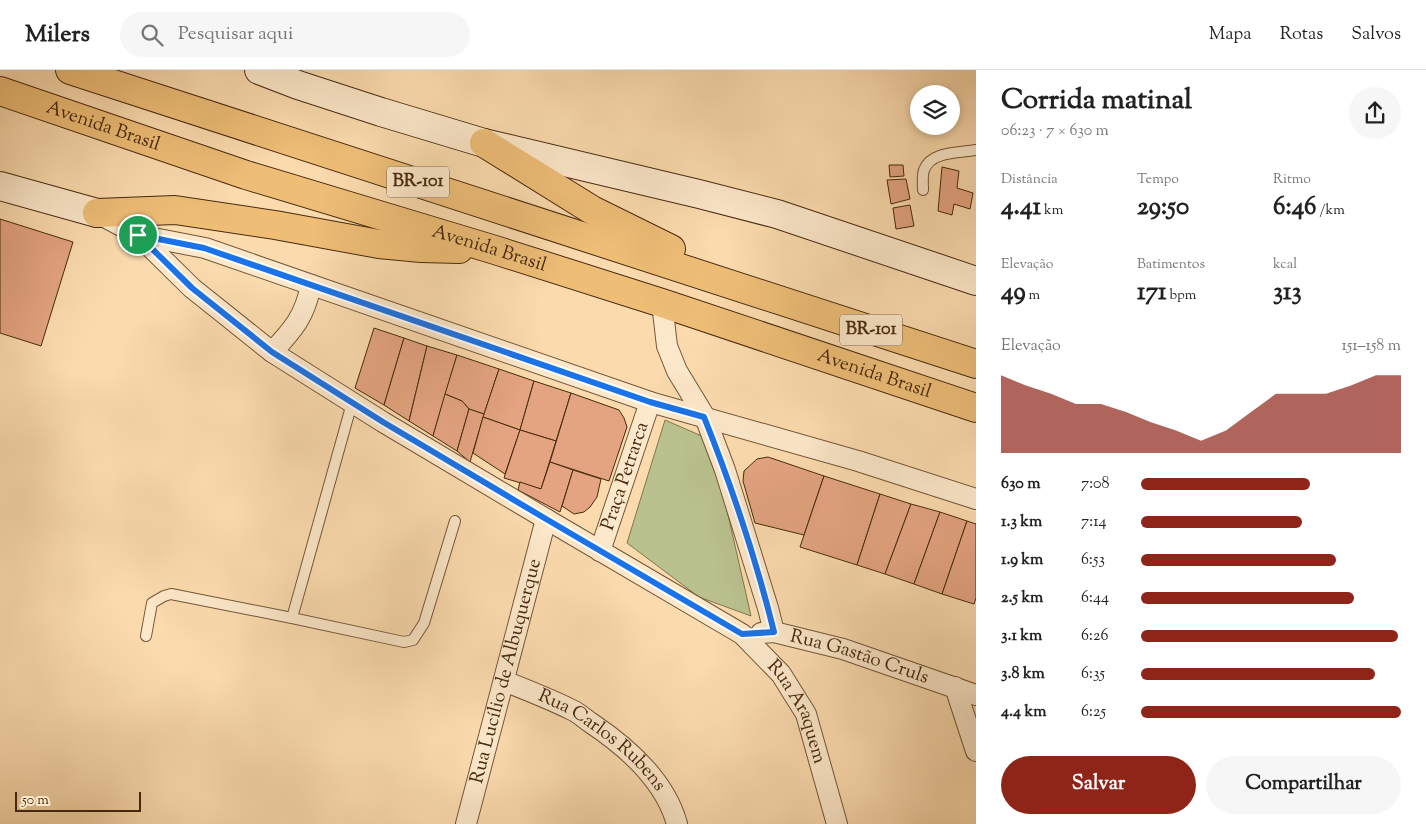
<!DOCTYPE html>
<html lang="pt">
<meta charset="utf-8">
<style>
:root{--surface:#fff;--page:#f6f6f6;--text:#222;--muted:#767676;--line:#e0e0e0;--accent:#8f2418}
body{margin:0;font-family:"Sorts Mill Goudy",serif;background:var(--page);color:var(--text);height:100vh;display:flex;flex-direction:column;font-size:19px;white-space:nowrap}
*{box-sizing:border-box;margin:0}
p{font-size:16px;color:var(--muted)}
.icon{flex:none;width:28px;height:28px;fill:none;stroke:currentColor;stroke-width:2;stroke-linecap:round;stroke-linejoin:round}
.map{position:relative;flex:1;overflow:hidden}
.details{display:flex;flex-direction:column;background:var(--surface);width:450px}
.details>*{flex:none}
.buttons{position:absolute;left:910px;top:15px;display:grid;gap:10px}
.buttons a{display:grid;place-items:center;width:50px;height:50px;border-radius:50%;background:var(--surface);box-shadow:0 2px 8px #0003;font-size:25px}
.scale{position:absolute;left:15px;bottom:12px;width:126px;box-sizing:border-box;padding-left:5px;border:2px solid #472a0e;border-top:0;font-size:14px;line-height:18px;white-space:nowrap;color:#472a0e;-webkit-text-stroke:4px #fce8ca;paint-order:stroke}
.pin{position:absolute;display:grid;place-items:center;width:42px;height:42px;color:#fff;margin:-21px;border:2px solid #fff;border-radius:50%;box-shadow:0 1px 5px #0007}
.round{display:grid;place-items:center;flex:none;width:52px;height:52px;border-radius:26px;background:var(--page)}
.overview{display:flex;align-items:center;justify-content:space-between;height:85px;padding:0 25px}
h1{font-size:28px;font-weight:800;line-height:38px}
.figures{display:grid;grid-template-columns:repeat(3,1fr);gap:8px;height:85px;padding:5px 25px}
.figures div{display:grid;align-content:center}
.figures b{font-size:25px;font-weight:800}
.figures small{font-size:14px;font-weight:400}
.figures p{font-size:14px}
.chart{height:140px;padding:10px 25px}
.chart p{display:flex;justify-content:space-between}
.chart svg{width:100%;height:90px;margin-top:5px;fill:var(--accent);opacity:.7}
.button{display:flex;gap:10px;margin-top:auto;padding:10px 25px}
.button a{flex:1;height:58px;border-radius:30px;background:var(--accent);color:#fff;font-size:20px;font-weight:800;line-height:58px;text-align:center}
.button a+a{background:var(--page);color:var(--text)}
ul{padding:0 25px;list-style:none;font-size:16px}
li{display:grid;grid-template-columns:80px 60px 1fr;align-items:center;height:38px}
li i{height:12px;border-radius:6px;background:var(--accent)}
header{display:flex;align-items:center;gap:30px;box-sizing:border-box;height:70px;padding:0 25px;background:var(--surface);border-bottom:1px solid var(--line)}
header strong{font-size:24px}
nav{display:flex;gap:28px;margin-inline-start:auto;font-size:18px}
.search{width:350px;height:45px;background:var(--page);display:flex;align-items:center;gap:12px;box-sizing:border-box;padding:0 18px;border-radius:28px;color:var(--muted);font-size:19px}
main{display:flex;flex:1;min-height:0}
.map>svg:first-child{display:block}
</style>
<header>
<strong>Milers</strong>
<div class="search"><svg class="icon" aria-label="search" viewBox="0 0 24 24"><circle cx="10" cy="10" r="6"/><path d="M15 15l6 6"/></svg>Pesquisar aqui</div>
<nav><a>Mapa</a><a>Rotas</a><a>Salvos</a></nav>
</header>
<main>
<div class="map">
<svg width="976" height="754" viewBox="0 0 976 754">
<rect width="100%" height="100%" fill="#fbdbae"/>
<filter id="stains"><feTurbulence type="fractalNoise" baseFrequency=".004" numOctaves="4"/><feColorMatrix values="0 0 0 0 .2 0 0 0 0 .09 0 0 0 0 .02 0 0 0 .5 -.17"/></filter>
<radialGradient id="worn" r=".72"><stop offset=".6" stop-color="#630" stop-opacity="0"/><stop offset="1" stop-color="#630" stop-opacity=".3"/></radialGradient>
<path fill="#b9c18e" stroke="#80764e" d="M 665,350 L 711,370 L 751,546 L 699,527 L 627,473 Z"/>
<g fill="#e4a481" stroke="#472a0e">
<path d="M 889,95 L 903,95 L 904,106 L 890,107 Z"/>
<path d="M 942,97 L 959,101 L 957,118 L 973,123 L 970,139 L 954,134 L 952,145 L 938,141 Z"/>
<path d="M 906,109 L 910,129 L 891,134 L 887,110 Z"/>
<path d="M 910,135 L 914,156 L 896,159 L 893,138 Z"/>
<path d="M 0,149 L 73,172 L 41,276 L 0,263 Z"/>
<path d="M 374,258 L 404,268 L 384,335 L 355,318 Z"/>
<path d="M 404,268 L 427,276 L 409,351 L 384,335 Z"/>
<path d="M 427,276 L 457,285 L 433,366 L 409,351 Z"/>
<path d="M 457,285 L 499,299 L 484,344 L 469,339 L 462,331 L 445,324 Z"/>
<path d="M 499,299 L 534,311 L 520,360 L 483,347 Z"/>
<path d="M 534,311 L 571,323 L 556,371 L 520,360 Z"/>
<path d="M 571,323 L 619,340 L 624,348 L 627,357 L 609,411 L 550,392 Z"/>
<path d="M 445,324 L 462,331 L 469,339 L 457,381 L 433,366 Z"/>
<path d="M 469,339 L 484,344 L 470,392 L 457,381 Z"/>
<path d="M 483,347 L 520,360 L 505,404 L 473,383 Z"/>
<path d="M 520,360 L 556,371 L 541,419 L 504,408 Z"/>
<path d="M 768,387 L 824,406 L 804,465 L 755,453 L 743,411 L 744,401 L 757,389 Z"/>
<path d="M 550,392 L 573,400 L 560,442 L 518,420 L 520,412 L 541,419 Z"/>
<path d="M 573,400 L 601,409 L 597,427 L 590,437 L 584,442 L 574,444 L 562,436 Z"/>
<path d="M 824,406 L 880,424 L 857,495 L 800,477 Z"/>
<path d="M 880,424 L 911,434 L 885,504 L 857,495 Z"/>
<path d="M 911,434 L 940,442 L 914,514 L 885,504 Z"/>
<path d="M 940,442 L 967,451 L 942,524 L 914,514 Z"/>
<path d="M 967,451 L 976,454 L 976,528 L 974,534 L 942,524 Z"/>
</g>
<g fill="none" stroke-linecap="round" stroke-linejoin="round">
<defs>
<g id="lane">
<path d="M 923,120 C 923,114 922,106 924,100 C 931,81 959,83 976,80"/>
<path d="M 292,548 L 352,333"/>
<path d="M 146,566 L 152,533 L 164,526 L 171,524 L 292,548 L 404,572 L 413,570 L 424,553 L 455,451"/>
</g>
<g id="street">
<path id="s1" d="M 97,143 L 138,165 L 192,218 L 272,282 L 383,352 L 546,449 L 742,564 L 781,604 L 806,644 L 837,754"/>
<path d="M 138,165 L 205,178 L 650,332 L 858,391 L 976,429"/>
<path d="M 662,233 L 667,276 L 677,301 L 705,347 L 725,400 L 768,538 L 774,562"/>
<path d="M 272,282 C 293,260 305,246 311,215"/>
<path id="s2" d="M 600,481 L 650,332"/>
<path id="s3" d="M 761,563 L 774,562 L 843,579 L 976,625"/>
<path id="s4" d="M 504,611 C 527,620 550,629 572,640 C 579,643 585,649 591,653 C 627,677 665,710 677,754"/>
<path d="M 955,617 L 976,681"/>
<path id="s5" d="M 466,754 L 546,449"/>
</g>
<g id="secondary">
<path d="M 259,0 L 298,15 L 381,42 L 484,73 L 699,124 L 777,144 L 976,211"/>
<path d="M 0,116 L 97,143"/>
</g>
<g id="highway">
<path d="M 70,0 L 976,294"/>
<path id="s6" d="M 0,21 L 246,105 L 495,180 L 662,233 L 976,338"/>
<path d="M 484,73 L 592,140 L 671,179"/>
<path d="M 97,143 L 175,140 L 275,155 L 379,174 L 421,178 L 459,179"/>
</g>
</defs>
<use href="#lane" stroke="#745636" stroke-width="12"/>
<use href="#street" stroke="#745636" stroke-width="22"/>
<use href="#secondary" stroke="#472a0e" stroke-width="30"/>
<use href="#highway" stroke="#472a0e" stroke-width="30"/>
<use href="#lane" stroke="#fce8ca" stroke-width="10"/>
<use href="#street" stroke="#fce8ca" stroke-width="20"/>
<use href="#secondary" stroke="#fce8ca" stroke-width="28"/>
<use href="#highway" stroke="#eebe77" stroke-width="28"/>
</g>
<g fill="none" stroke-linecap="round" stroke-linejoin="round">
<defs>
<path id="route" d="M 138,165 L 204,178 L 650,332 L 704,347 C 732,417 756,489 774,562 L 742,564 L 546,449 L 383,352 L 272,282 L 192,218 Z"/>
</defs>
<use href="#route" stroke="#fff" stroke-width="10"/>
<use href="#route" stroke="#1a73e8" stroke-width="6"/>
</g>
<g text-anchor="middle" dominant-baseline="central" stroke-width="5" stroke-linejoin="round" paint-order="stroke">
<g fill="#fce8ca" stroke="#7d6346" stroke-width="1">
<rect x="387" y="96.5" width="62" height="31" rx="4"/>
<rect x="840" y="244.5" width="62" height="31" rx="4"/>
</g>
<g font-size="18" font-weight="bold" fill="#472a0e">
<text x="418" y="112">BR-101</text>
<text x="871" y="260">BR-101</text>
</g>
<g font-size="19" fill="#472a0e" stroke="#fce8ca">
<text stroke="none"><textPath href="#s6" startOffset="109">Avenida Brasil</textPath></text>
<text stroke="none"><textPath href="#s6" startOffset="514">Avenida Brasil</textPath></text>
<text stroke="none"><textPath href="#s6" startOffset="919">Avenida Brasil</textPath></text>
<text stroke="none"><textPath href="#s2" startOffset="79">Praça Petrarca</textPath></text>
<text stroke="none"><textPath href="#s3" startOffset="102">Rua Gastão Cruls</textPath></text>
<text stroke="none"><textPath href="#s5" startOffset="158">Rua Lucílio de Albuquerque</textPath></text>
<text stroke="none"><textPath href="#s1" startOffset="870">Rua Araquem</textPath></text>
<text stroke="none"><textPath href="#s4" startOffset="116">Rua Carlos Rubens</textPath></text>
</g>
</g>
<rect width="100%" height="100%" filter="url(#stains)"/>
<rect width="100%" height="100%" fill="url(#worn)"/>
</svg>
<div class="buttons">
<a><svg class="icon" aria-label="layers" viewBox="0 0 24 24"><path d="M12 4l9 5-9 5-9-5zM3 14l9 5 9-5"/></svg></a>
</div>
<div class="scale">50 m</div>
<div class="pin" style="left:138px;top:165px;background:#1e9e55"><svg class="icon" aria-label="arrive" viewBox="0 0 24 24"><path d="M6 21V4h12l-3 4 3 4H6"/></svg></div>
</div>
<section class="details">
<div class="overview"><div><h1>Corrida matinal</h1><p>06:23 · 7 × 630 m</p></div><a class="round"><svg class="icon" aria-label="share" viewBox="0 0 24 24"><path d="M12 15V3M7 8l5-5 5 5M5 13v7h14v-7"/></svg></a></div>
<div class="figures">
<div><p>Distância</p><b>4.41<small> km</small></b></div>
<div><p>Tempo</p><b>29:50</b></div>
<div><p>Ritmo</p><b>6:46<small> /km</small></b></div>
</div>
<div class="figures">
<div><p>Elevação</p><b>49<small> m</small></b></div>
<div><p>Batimentos</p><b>171<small> bpm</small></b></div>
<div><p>kcal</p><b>313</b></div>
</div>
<div class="chart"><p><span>Elevação</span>151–158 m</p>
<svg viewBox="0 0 160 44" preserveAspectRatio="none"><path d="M0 44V6L10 11L20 15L30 20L40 20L50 24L60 29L70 33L80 38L90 33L100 24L110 15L120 15L130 15L140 11L150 6L160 6V44z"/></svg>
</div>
<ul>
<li><b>630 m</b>7:08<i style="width:65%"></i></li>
<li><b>1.3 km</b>7:14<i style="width:62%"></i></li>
<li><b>1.9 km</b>6:53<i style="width:75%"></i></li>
<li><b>2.5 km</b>6:44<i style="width:82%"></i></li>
<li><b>3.1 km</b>6:26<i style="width:99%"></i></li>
<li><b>3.8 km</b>6:35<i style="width:90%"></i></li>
<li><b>4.4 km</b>6:25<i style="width:100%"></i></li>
</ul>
<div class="button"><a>Salvar</a><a>Compartilhar</a></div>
</section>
</main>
